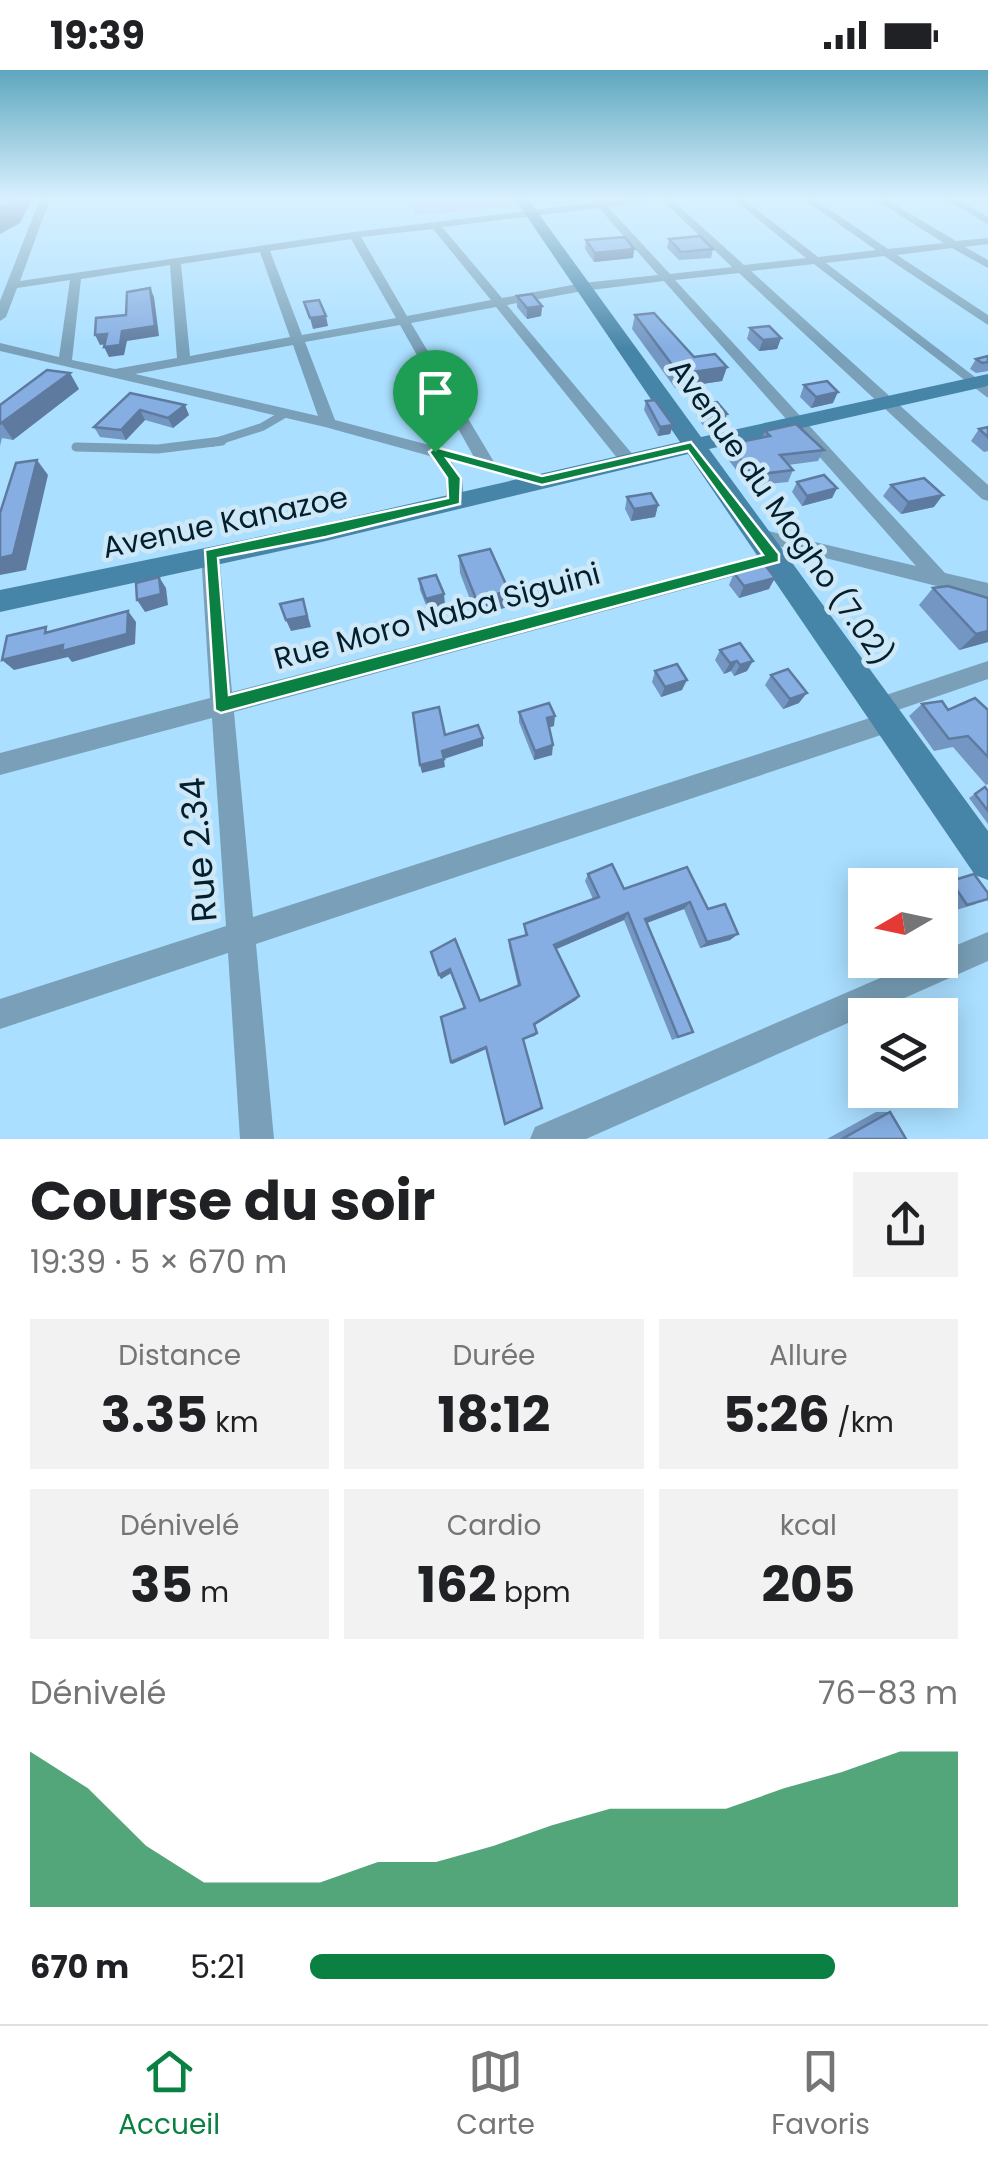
<!DOCTYPE html>
<html lang="fr">
<meta charset="utf-8">
<style>
:root{--surface:#fff;--page:#f2f2f2;--text:#202124;--muted:#757577;--line:#e0e0e0;--accent:#0b8043}
body{margin:0;font-family:Poppins,sans-serif;background:var(--page);color:var(--text);height:100vh;display:flex;flex-direction:column;font-size:38px;white-space:nowrap}
*{box-sizing:border-box;margin:0}
p{font-size:32px;color:var(--muted)}
.icon{flex:none;width:55px;height:55px;fill:none;stroke:currentColor;stroke-width:2;stroke-linecap:round;stroke-linejoin:round}
.map{position:relative;height:1069px;overflow:hidden}
.panel{display:flex;flex-direction:column;background:var(--surface);flex:1}
.panel>*{flex:none}
.needle{width:65px;rotate:261deg}
.tools{position:absolute;left:848px;top:798px;display:grid;gap:20px}
.tools a{display:grid;place-items:center;width:110px;height:110px;border-radius:0px;background:var(--surface);box-shadow:0 5px 25px #0003;font-size:50px}
.pin{position:absolute;display:grid;place-items:center;width:85px;height:85px;color:#fff;margin:-102px -42px;border-radius:50% 50% 50% 0;rotate:-45deg;box-shadow:0 0 10px #0007}
.pin .icon{rotate:45deg}
.round{display:grid;place-items:center;flex:none;width:105px;height:105px;border-radius:0px;background:var(--page)}
.summary{display:flex;align-items:center;justify-content:space-between;height:170px;padding:0 30px}
h1{font-size:55px;font-weight:700;line-height:75px}
.metrics{display:grid;grid-template-columns:repeat(3,1fr);gap:15px;height:170px;padding:10px 30px}
.metrics div{display:grid;align-content:center;border-radius:0px;background:var(--page);text-align:center}
.metrics b{font-size:50px;font-weight:700}
.metrics small{font-size:28px;font-weight:400}
.metrics p{font-size:28px}
.chart{height:280px;padding:20px 30px}
.chart p{display:flex;justify-content:space-between}
.chart svg{width:100%;height:180px;margin-top:10px;fill:var(--accent);opacity:.7}
ul{padding:0 30px;list-style:none;font-size:32px}
li{display:grid;grid-template-columns:160px 120px 1fr;align-items:center;height:75px}
li i{height:25px;border-radius:12px;background:var(--accent)}
.status{display:flex;justify-content:space-between;align-items:center;height:70px;padding:0 50px;background:var(--surface);direction:ltr}
.status svg{height:28px;fill:currentColor}
.tab-bar{display:flex;justify-content:space-around;align-items:center;height:140px;border-top:2px solid var(--line);background:var(--surface);font-size:28px;color:var(--muted)}
.tab-bar a{display:grid;justify-items:center;gap:5px}
.tab-bar .selected{color:var(--accent)}
.map>svg:first-child{display:block}
</style>
<div class="status"><b>19:39</b><svg viewBox="0 0 49 12"><path d="M0 12V9h3v3zM5 12V6h3v6zM10 12V3h3v9zM15 12V0h3v12zM26 1h20v11H26zM47 4h2v5h-2z"/></svg></div>
<div class="map">
<svg width="988" height="1069" viewBox="0 0 988 1069">
<rect width="100%" height="100%" fill="#aadfff"/>
<path fill="#c1affa" d="M 438,129 L 502,129 L 507,137 L 416,145 L 411,132 Z"/>
<g fill="none" stroke-linecap="round" stroke-linejoin="round">
<path stroke="#79a0b8" stroke-width="8" d="M 212,373 L 262,357 L 286,343"/>
<path stroke="#79a0b8" stroke-width="9" d="M 76,377 L 158,379 L 222,371"/>
<g fill="#79a0b8" fill-rule="evenodd">
<path d="M 40,129 L 50,129 L 20,211 L 354,162 L 625,129 L 656,129 L 608,137 L 670,204 L 732,197 L 661,129 L 671,129 L 744,195 L 806,188 L 733,129 L 743,129 L 818,187 L 876,180 L 803,129 L 814,129 L 888,179 L 944,173 L 874,129 L 885,129 L 956,171 L 988,168 L 988,174 L 965,177 L 988,190 L 988,198 L 952,178 L 897,185 L 988,245 L 988,255 L 884,186 L 826,193 L 988,317 L 988,328 L 814,194 L 751,201 L 988,415 L 988,431 L 982,429 L 739,203 L 675,210 L 945,503 L 988,513 L 988,529 L 750,469 L 747,464 L 750,459 L 756,458 L 916,496 L 664,211 L 583,221 L 507,235 L 634,386 L 636,390 L 628,395 L 622,394 L 496,237 L 411,253 L 494,392 L 549,407 L 551,411 L 543,416 L 451,391 L 462,408 L 464,430 L 455,436 L 446,430 L 446,408 L 430,386 L 325,357 L 0,281 L 0,273 L 59,287 L 70,210 L 17,218 L 6,247 L 0,251 L 0,231 ZM 599,138 L 658,205 L 583,213 L 502,228 L 442,157 ZM 433,159 L 491,230 L 407,246 L 361,167 ZM 351,169 L 396,248 L 302,265 L 270,181 ZM 260,182 L 290,267 L 190,286 L 181,194 ZM 170,195 L 177,288 L 115,299 L 72,290 L 81,209 ZM 400,255 L 474,387 L 335,350 L 305,272 ZM 293,275 L 318,346 L 135,304 Z"/>
<path d="M 944,129 L 956,129 L 988,147 L 988,154 Z"/>
<path d="M 210,477 L 219,484 L 232,622 L 774,481 L 783,488 L 774,495 L 234,642 L 253,847 L 876,646 L 871,644 L 868,637 L 871,630 L 988,591 L 988,609 L 892,642 L 898,645 L 902,652 L 898,659 L 890,662 L 256,874 L 274,1069 L 240,1069 L 228,883 L 0,959 L 0,929 L 226,856 L 212,648 L 0,705 L 0,683 L 210,628 L 201,484 Z"/>
<path d="M 988,862 L 988,891 L 586,1069 L 530,1069 L 535,1057 L 922,890 L 940,890 L 940,882 Z"/>
</g>
<path fill="#4785a8" fill-rule="evenodd" d="M 515,129 L 528,129 L 701,367 L 988,304 L 988,316 L 709,379 L 988,761 L 988,810 L 975,805 L 688,384 L 326,471 L 0,542 L 0,520 L 326,453 L 680,372 Z"/>
</g>
<g fill="#7396c2">
<path d="M 669,169 L 713,179 L 711,188 L 679,190 L 667,178 Z"/>
<path d="M 586,170 L 634,179 L 633,188 L 594,192 L 585,179 Z"/>
<path d="M 517,226 L 542,236 L 541,246 L 527,249 L 517,237 Z"/>
<path d="M 635,245 L 694,287 L 727,297 L 722,311 L 675,318 L 632,259 Z"/>
<path d="M 750,258 L 781,268 L 777,279 L 759,281 L 747,269 Z"/>
<path d="M 988,286 L 988,301 L 976,303 L 970,299 L 976,289 Z"/>
<path d="M 804,315 L 833,333 L 811,338 L 800,327 Z"/>
<path d="M 79,319 L 13,370 L 2,368 L 0,376 L 0,335 Z"/>
<path d="M 130,323 L 189,345 L 173,358 L 145,350 L 126,370 L 100,367 L 94,357 Z"/>
<path d="M 646,331 L 673,355 L 670,364 L 658,366 L 644,340 Z"/>
<path d="M 700,335 L 723,356 L 705,358 L 696,346 Z"/>
<path d="M 988,357 L 988,381 L 984,382 L 971,371 L 979,359 Z"/>
<path d="M 765,361 L 824,380 L 818,391 L 788,395 L 793,400 L 788,412 L 748,416 L 725,385 L 729,374 L 762,368 Z"/>
<path d="M 797,412 L 837,418 L 832,428 L 802,436 L 792,422 Z"/>
<path d="M 891,415 L 934,437 L 901,444 L 883,426 Z"/>
<path d="M 627,427 L 658,435 L 655,447 L 631,451 L 625,439 Z"/>
<path d="M 459,486 L 508,537 L 476,545 L 460,503 Z"/>
<path d="M 734,503 L 769,519 L 739,528 L 729,515 Z"/>
<path d="M 419,509 L 445,535 L 428,540 L 420,520 Z"/>
<path d="M 933,518 L 988,572 L 959,580 L 919,535 Z"/>
<path d="M 740,573 L 747,601 L 734,606 L 731,601 L 724,604 L 715,590 L 720,580 Z"/>
<path d="M 655,601 L 682,620 L 661,627 L 652,612 Z"/>
<path d="M 771,605 L 799,633 L 783,639 L 765,615 Z"/>
<path d="M 922,634 L 948,640 L 988,640 L 988,714 L 986,715 L 953,677 L 934,681 L 909,646 Z"/>
<path d="M 519,642 L 554,656 L 549,657 L 552,685 L 534,690 L 519,652 Z"/>
<path d="M 985,717 L 988,721 L 988,754 L 969,728 Z"/>
<path d="M 687,797 L 708,839 L 738,864 L 730,870 L 700,878 L 684,839 L 647,853 L 693,962 L 672,970 L 624,850 L 556,879 L 579,926 L 576,930 L 534,955 L 537,963 L 535,966 L 486,979 L 452,994 L 451,992 L 464,938 L 451,903 L 441,909 L 431,882 L 480,931 L 518,916 L 509,876 L 509,870 L 525,866 L 524,854 L 593,829 L 585,811 L 588,804 L 624,819 Z"/>
<path d="M 951,811 L 976,834 L 953,841 L 940,822 L 940,817 Z"/>
<path d="M 876,1042 L 890,1042 L 906,1069 L 827,1069 Z"/>
</g>
<g fill="#5e7a9e">
<path d="M 12,129 L 32,129 L 20,153 L 0,164 L 0,139 Z"/>
<path d="M 634,179 L 633,188 L 594,192 L 595,183 Z"/>
<path d="M 150,218 L 154,227 L 159,266 L 127,271 L 124,285 L 109,287 L 104,277 L 122,261 Z"/>
<path d="M 542,236 L 541,246 L 527,249 L 527,238 Z"/>
<path d="M 326,246 L 328,256 L 313,259 L 310,248 Z"/>
<path d="M 107,264 L 112,273 L 100,275 L 95,265 Z"/>
<path d="M 781,268 L 777,279 L 759,281 L 763,270 Z"/>
<path d="M 727,297 L 722,311 L 675,318 L 679,304 Z"/>
<path d="M 70,303 L 79,319 L 13,370 L 2,354 Z"/>
<path d="M 838,322 L 833,333 L 811,338 L 816,327 Z"/>
<path d="M 185,335 L 189,345 L 173,358 L 168,348 Z"/>
<path d="M 140,340 L 145,350 L 126,370 L 121,360 Z"/>
<path d="M 727,344 L 723,356 L 705,358 L 709,347 Z"/>
<path d="M 673,355 L 670,364 L 658,366 L 660,357 Z"/>
<path d="M 37,390 L 48,405 L 26,500 L 0,505 L 0,488 Z"/>
<path d="M 837,418 L 832,428 L 802,436 L 807,426 Z"/>
<path d="M 943,425 L 934,437 L 901,444 L 908,432 Z"/>
<path d="M 658,435 L 655,447 L 631,451 L 634,439 Z"/>
<path d="M 159,507 L 166,518 L 168,535 L 145,542 L 137,530 Z"/>
<path d="M 775,508 L 769,519 L 739,528 L 744,516 Z"/>
<path d="M 509,521 L 508,537 L 476,545 L 476,529 Z"/>
<path d="M 444,524 L 445,535 L 428,540 L 426,529 Z"/>
<path d="M 303,529 L 311,557 L 291,561 L 286,550 Z"/>
<path d="M 128,541 L 136,552 L 135,574 L 72,592 L 68,587 L 14,600 L 2,590 L 63,575 Z"/>
<path d="M 988,561 L 988,572 L 959,580 L 976,564 Z"/>
<path d="M 737,591 L 731,601 L 724,604 L 730,593 Z"/>
<path d="M 753,591 L 747,601 L 734,606 L 740,595 Z"/>
<path d="M 687,610 L 682,620 L 661,627 L 665,617 Z"/>
<path d="M 807,623 L 799,633 L 783,639 L 790,629 Z"/>
<path d="M 555,646 L 554,656 L 546,658 L 547,648 Z"/>
<path d="M 483,668 L 483,676 L 444,689 L 445,697 L 422,703 L 420,695 L 442,681 Z"/>
<path d="M 553,675 L 552,685 L 534,690 L 535,681 Z"/>
<path d="M 690,832 L 684,839 L 641,855 L 645,849 Z"/>
<path d="M 628,843 L 624,850 L 552,881 L 554,875 Z"/>
<path d="M 738,864 L 730,870 L 700,878 L 707,872 Z"/>
<path d="M 450,899 L 451,903 L 441,909 L 439,905 Z"/>
<path d="M 579,926 L 576,930 L 532,957 L 534,954 Z"/>
<path d="M 486,977 L 486,979 L 452,994 L 451,992 Z"/>
</g>
<g fill="#86aee2" stroke="#5e7a9e" stroke-width="2.5">
<path d="M 0,129 L 12,129 L 9,134 L 0,139 Z"/>
<path d="M 700,166 L 713,179 L 681,182 L 669,169 Z"/>
<path d="M 625,167 L 634,179 L 595,183 L 586,170 Z"/>
<path d="M 150,218 L 155,256 L 122,261 L 120,275 L 104,277 L 107,264 L 95,265 L 96,248 L 126,245 L 127,222 Z"/>
<path d="M 532,224 L 542,236 L 527,238 L 517,226 Z"/>
<path d="M 319,230 L 326,246 L 310,248 L 304,232 Z"/>
<path d="M 654,243 L 694,287 L 715,284 L 727,297 L 679,304 L 635,245 Z"/>
<path d="M 769,256 L 781,268 L 763,270 L 750,258 Z"/>
<path d="M 988,286 L 988,292 L 982,293 L 976,289 Z"/>
<path d="M 47,300 L 70,303 L 0,354 L 0,335 Z"/>
<path d="M 827,311 L 838,322 L 816,327 L 804,315 Z"/>
<path d="M 130,323 L 185,335 L 168,348 L 140,340 L 121,360 L 94,357 Z"/>
<path d="M 655,330 L 673,355 L 660,357 L 646,331 Z"/>
<path d="M 717,332 L 727,344 L 709,347 L 700,335 Z"/>
<path d="M 796,354 L 824,380 L 780,385 L 793,400 L 753,405 L 729,374 L 770,366 L 765,361 Z"/>
<path d="M 988,357 L 988,367 L 979,359 Z"/>
<path d="M 37,390 L 13,485 L 0,488 L 0,443 L 16,393 Z"/>
<path d="M 824,405 L 837,418 L 807,426 L 797,412 Z"/>
<path d="M 924,408 L 943,425 L 908,432 L 891,415 Z"/>
<path d="M 651,423 L 658,435 L 634,439 L 627,427 Z"/>
<path d="M 490,479 L 509,521 L 476,529 L 459,486 Z"/>
<path d="M 765,495 L 775,508 L 744,516 L 734,503 Z"/>
<path d="M 436,505 L 444,524 L 426,529 L 419,509 Z"/>
<path d="M 159,507 L 161,524 L 137,530 L 136,513 Z"/>
<path d="M 948,516 L 988,528 L 988,561 L 976,564 L 933,518 Z"/>
<path d="M 303,529 L 307,546 L 286,550 L 280,534 Z"/>
<path d="M 128,541 L 127,564 L 62,581 L 63,575 L 2,590 L 7,566 L 46,557 L 45,563 Z"/>
<path d="M 740,573 L 753,591 L 740,595 L 737,591 L 730,593 L 720,580 Z"/>
<path d="M 677,594 L 687,610 L 665,617 L 655,601 Z"/>
<path d="M 788,599 L 807,623 L 790,629 L 771,605 Z"/>
<path d="M 975,628 L 988,640 L 988,687 L 968,666 L 949,669 L 922,634 L 942,631 L 948,640 Z"/>
<path d="M 549,633 L 555,646 L 547,648 L 553,675 L 535,681 L 519,642 Z"/>
<path d="M 439,637 L 445,665 L 478,655 L 483,668 L 442,681 L 444,689 L 420,695 L 413,643 Z"/>
<path d="M 985,717 L 988,721 L 988,741 L 975,724 Z"/>
<path d="M 612,794 L 624,819 L 687,797 L 708,839 L 725,834 L 738,864 L 707,872 L 690,832 L 645,849 L 693,962 L 678,967 L 628,843 L 554,875 L 579,926 L 534,954 L 537,963 L 523,969 L 542,1038 L 505,1054 L 486,977 L 451,992 L 441,947 L 465,938 L 450,899 L 439,905 L 431,882 L 455,869 L 480,931 L 520,915 L 509,870 L 527,865 L 524,854 L 599,827 L 588,804 Z"/>
<path d="M 974,804 L 988,823 L 988,829 L 967,835 L 951,811 Z"/>
<path d="M 890,1042 L 906,1069 L 842,1069 Z"/>
</g>
<linearGradient id="sky" x2="0" y2="1"><stop stop-color="#5ea7be"/><stop offset="0.46" stop-color="#d9f1ff"/><stop offset="1" stop-color="#d9f1ff" stop-opacity="0"/></linearGradient>
<rect width="988" height="279" fill="url(#sky)"/>
<path fill="#0b8043" stroke="#fff" stroke-width="2.5" fill-rule="evenodd" d="M 691,372 L 779,484 L 779,492 L 221,643 L 215,640 L 205,480 L 448,428 L 447,408 L 429,382 L 435,377 L 542,406 ZM 688,381 L 763,485 L 229,625 L 218,488 L 326,467 L 460,434 L 461,408 L 447,389 L 542,415 Z"/>
<g text-anchor="middle" dominant-baseline="central" stroke-width="9" stroke-linejoin="round" paint-order="stroke">
<g font-size="30" fill="#031f2d" stroke="#cee8f8">
<text transform="translate(781 442) rotate(55)">Avenue du Mogho (7.02)</text>
<text transform="translate(225 452) rotate(-12)">Avenue Kanazoe</text>
<text transform="translate(437 546) rotate(-15)">Rue Moro Naba Siguini</text>
</g>
<g font-size="35" fill="#031f2d" stroke="#cee8f8">
<text transform="translate(198 780) rotate(-95)">Rue 2.34</text>
</g>
</g>
</svg>
<div class="tools">
<a><svg class="needle" viewBox="-14 -14 28 28"><path d="M0-13l5 13h-10z" fill="#e53935"/><path d="M0 13l5-13h-10z" fill="#757577"/></svg></a>
<a><svg class="icon" aria-label="layers" viewBox="0 0 24 24"><path d="M12 4l9 5-9 5-9-5zM3 14l9 5 9-5"/></svg></a>
</div>
<div class="pin" style="left:435px;top:382px;background:#1e9e55"><svg class="icon" aria-label="arrive" viewBox="0 0 24 24"><path d="M6 21V4h12l-3 4 3 4H6"/></svg></div>
</div>
<section class="panel">
<div class="summary"><div><h1>Course du soir</h1><p>19:39 · 5 × 670 m</p></div><a class="round"><svg class="icon" aria-label="share" viewBox="0 0 24 24"><path d="M12 15V3M7 8l5-5 5 5M5 13v7h14v-7"/></svg></a></div>
<div class="metrics">
<div><p>Distance</p><b>3.35<small> km</small></b></div>
<div><p>Durée</p><b>18:12</b></div>
<div><p>Allure</p><b>5:26<small> /km</small></b></div>
</div>
<div class="metrics">
<div><p>Dénivelé</p><b>35<small> m</small></b></div>
<div><p>Cardio</p><b>162<small> bpm</small></b></div>
<div><p>kcal</p><b>205</b></div>
</div>
<div class="chart"><p><span>Dénivelé</span>76–83 m</p>
<svg viewBox="0 0 160 44" preserveAspectRatio="none"><path d="M0 44V6L10 15L20 29L30 38L40 38L50 38L60 33L70 33L80 29L90 24L100 20L110 20L120 20L130 15L140 11L150 6L160 6V44z"/></svg>
</div>
<ul>
<li><b>670 m</b>5:21<i style="width:81%"></i></li>
</ul>
</section>
<nav class="tab-bar">
<a class="selected"><svg class="icon" aria-label="home" viewBox="0 0 24 24"><path d="M3 11l9-7 9 7M6 9v11h12V9"/></svg>Accueil</a>
<a><svg class="icon" aria-label="map" viewBox="0 0 24 24"><path d="M3 6l6-2 6 2 6-2v14l-6 2-6-2-6 2zM9 4v14M15 6v14"/></svg>Carte</a>
<a><svg class="icon" aria-label="saved" viewBox="0 0 24 24"><path d="M7 4h10v16l-5-4-5 4z"/></svg>Favoris</a>
</nav>
